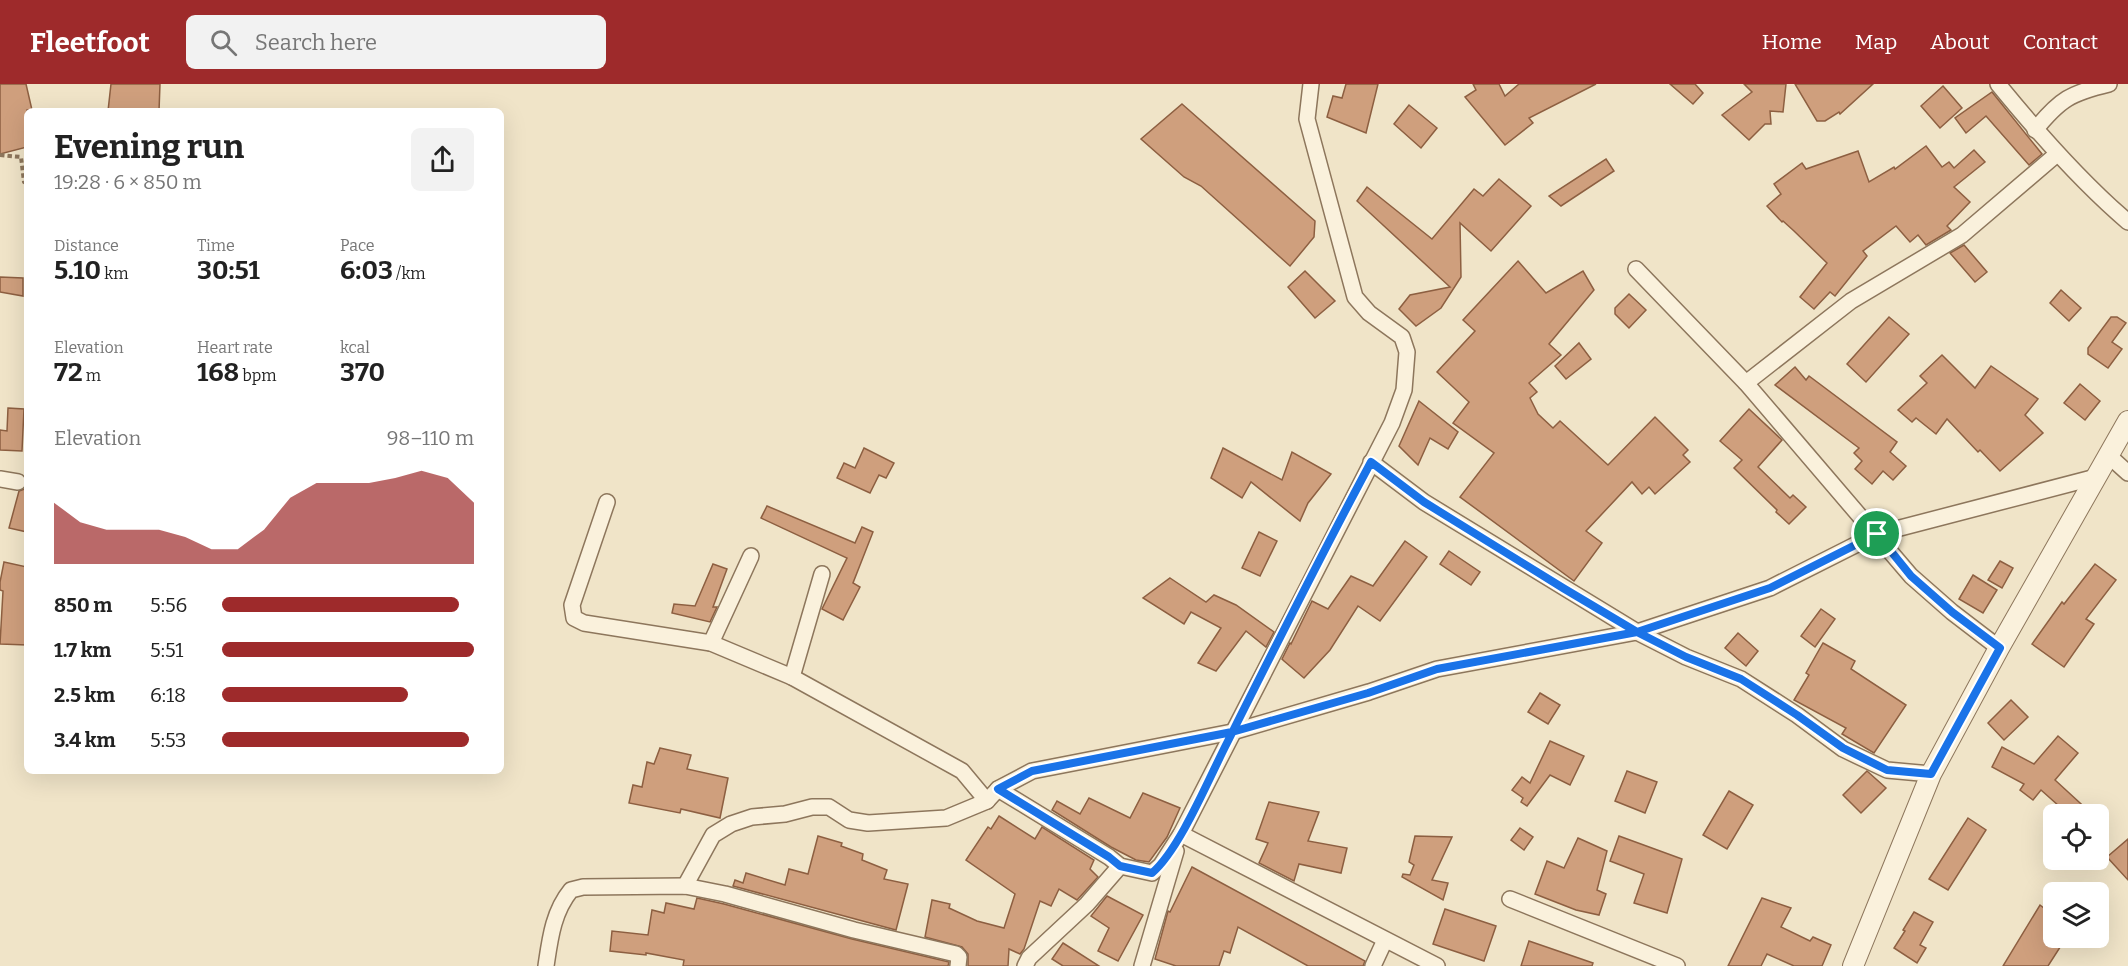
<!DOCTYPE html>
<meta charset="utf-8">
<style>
:root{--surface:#fff;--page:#f2f2f2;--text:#222;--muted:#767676;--accent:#9e2a2b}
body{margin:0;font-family:Bitter,serif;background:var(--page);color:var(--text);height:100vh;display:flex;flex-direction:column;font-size:22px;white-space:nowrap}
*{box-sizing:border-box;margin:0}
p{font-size:20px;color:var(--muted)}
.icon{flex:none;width:33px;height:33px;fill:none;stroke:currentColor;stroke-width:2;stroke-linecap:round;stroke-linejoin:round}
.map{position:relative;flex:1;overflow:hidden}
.side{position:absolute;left:24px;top:24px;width:480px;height:666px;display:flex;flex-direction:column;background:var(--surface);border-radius:9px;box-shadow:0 6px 24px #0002}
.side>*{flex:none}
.buttons{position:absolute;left:2043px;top:720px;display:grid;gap:12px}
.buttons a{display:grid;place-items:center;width:66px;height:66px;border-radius:9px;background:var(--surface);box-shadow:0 6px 24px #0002;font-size:30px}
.pin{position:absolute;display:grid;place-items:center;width:51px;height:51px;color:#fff;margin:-26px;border:3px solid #fff;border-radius:50%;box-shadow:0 2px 6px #0007}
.round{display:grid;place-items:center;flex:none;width:63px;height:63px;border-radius:9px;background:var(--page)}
.summary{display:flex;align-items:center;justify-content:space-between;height:102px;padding:0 30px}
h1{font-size:33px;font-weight:700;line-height:45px}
.metrics{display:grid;grid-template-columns:repeat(3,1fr);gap:9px;height:102px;padding:6px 30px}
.metrics div{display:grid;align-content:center}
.metrics b{font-size:26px;font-weight:700}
.metrics small{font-size:16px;font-weight:400}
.metrics p{font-size:16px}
.chart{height:168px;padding:12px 30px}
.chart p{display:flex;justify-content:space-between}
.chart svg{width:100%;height:108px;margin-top:6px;fill:var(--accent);opacity:.7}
ul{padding:0 30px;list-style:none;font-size:20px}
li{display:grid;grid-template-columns:96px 72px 1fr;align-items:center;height:45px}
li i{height:15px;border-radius:8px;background:var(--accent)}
header{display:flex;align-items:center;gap:36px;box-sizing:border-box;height:84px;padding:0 30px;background:var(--accent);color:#fff}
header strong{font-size:28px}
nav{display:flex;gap:33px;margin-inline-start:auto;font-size:21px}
.search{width:420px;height:54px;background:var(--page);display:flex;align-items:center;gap:15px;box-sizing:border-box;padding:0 21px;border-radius:9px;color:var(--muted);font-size:22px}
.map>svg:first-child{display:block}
</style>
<header>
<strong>Fleetfoot</strong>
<div class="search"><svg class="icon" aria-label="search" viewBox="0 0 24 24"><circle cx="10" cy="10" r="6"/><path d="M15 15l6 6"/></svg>Search here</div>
<nav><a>Home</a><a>Map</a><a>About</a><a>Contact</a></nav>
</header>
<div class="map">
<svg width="2128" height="882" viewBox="0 0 2128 882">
<rect width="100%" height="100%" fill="#f0e4c8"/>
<g fill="#cf9f7d" stroke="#8d5f41" stroke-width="1.5">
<path d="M 0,0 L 26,0 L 32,26 L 27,26 L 27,63 L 0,70 Z"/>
<path d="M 111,0 L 160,0 L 159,27 L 108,27 Z"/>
<path d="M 1346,0 L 1378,0 L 1366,49 L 1327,33 L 1333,12 L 1342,14 Z"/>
<path d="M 1473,0 L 1499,0 L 1505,12 L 1519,0 L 1596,0 L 1529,34 L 1533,39 L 1505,61 L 1465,13 L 1476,6 Z"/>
<path d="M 1670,0 L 1695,0 L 1703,9 L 1693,20 Z"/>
<path d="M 1744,0 L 1786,0 L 1783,28 L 1770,27 L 1771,40 L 1765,40 L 1749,56 L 1722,31 L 1752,8 Z"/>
<path d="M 1795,0 L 1873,0 L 1840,30 L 1839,28 L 1825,37 L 1817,37 Z"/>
<path d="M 1943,2 L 1962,24 L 1940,44 L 1921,22 Z"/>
<path d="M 1992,8 L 2042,70 L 2029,81 L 1986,32 L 1966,49 L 1955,34 Z"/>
<path d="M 1182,20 L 1315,137 L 1314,153 L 1290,182 L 1201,102 L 1184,93 L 1141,55 Z"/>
<path d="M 1409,21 L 1437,44 L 1421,64 L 1394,40 Z"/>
<path d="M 1926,62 L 1942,83 L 1949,78 L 1954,84 L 1974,66 L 1985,78 L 1954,103 L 1970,118 L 1947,142 L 1951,146 L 1926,161 L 1918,151 L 1910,158 L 1896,142 L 1863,167 L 1867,172 L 1835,212 L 1830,208 L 1814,225 L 1800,213 L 1827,179 L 1794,147 L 1783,137 L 1782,138 L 1767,122 L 1781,110 L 1774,100 L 1802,79 L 1806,85 L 1858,67 L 1869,98 L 1894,83 L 1895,85 Z"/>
<path d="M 1606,75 L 1614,87 L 1561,122 L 1549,112 Z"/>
<path d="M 1499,95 L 1531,122 L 1491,167 L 1460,139 L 1461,193 L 1441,224 L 1416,242 L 1399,225 L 1410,211 L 1450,203 L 1357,117 L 1367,103 L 1432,155 L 1474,105 L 1483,112 Z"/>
<path d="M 1964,161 L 1987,188 L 1975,198 L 1950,169 Z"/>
<path d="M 1518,177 L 1546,209 L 1583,187 L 1594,206 L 1549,260 L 1561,271 L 1529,299 L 1537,308 L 1530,314 L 1538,330 L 1553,344 L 1560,337 L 1608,381 L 1655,333 L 1688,366 L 1683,371 L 1690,378 L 1655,410 L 1649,403 L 1642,410 L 1632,398 L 1586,447 L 1602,459 L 1574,497 L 1460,413 L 1494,369 L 1453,339 L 1469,318 L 1437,288 L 1475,247 L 1463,236 Z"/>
<path d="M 1305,187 L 1335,217 L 1315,234 L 1288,203 Z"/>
<path d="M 0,193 L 23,194 L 23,212 L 0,208 Z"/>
<path d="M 2061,206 L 2081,224 L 2069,237 L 2050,219 Z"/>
<path d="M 1629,210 L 1646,226 L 1629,244 L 1615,230 L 1615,224 Z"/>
<path d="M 1889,233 L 1909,250 L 1866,298 L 1847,280 Z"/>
<path d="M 2111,233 L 2117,233 L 2126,239 L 2112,258 L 2122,265 L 2108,284 L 2088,270 L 2088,264 Z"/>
<path d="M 1579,259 L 1591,275 L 1566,295 L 1555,282 Z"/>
<path d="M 1942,271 L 1975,304 L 1991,282 L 2038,315 L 2025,331 L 2043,349 L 2000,387 L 1980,366 L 1978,368 L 1947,335 L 1936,350 L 1916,334 L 1912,338 L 1898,326 L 1927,299 L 1920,292 Z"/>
<path d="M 1795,283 L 1806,296 L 1809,292 L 1897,358 L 1890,368 L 1906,382 L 1893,396 L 1883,387 L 1872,400 L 1855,385 L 1862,377 L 1854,369 L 1859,364 L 1775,301 Z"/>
<path d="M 2080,300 L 2100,317 L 2085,336 L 2064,319 Z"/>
<path d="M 1419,317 L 1458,348 L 1448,365 L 1430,354 L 1418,381 L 1399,362 Z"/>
<path d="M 8,324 L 24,325 L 22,367 L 0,366 L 0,346 L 7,347 Z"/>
<path d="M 1749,325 L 1782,356 L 1758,383 L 1790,414 L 1793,411 L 1806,423 L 1789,440 L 1776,428 L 1777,426 L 1734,384 L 1742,376 L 1720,357 Z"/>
<path d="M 864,364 L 894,379 L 886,394 L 879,391 L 870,409 L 837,394 L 844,379 L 855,384 Z"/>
<path d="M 1223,364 L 1282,396 L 1292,368 L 1331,390 L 1308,419 L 1300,437 L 1251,398 L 1242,414 L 1211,394 Z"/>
<path d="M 27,401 L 27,448 L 9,444 L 19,407 L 25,405 Z"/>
<path d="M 767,422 L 855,459 L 862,443 L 873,448 L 853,499 L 860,503 L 843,536 L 822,525 L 847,474 L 761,434 Z"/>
<path d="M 1259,448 L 1277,457 L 1260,492 L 1242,484 Z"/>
<path d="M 1405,457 L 1427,473 L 1380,537 L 1358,522 L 1330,566 L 1304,594 L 1284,577 L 1282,575 L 1290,559 L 1291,560 L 1312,517 L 1328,525 L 1351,492 L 1373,502 Z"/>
<path d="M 1449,467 L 1480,488 L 1471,501 L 1440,480 Z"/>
<path d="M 2000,477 L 2013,484 L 2002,504 L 1988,496 Z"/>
<path d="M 4,478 L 27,483 L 27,561 L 0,560 L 3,507 L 0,506 L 0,498 Z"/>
<path d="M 713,480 L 727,485 L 713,523 L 717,523 L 710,538 L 672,529 L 674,520 L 695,522 Z"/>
<path d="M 2095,480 L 2116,496 L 2086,535 L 2094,540 L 2064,583 L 2032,560 L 2062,518 L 2064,520 Z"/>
<path d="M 1973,491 L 1997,506 L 1983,529 L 1959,515 Z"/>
<path d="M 1170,494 L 1206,518 L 1214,511 L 1236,521 L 1274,548 L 1266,563 L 1246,547 L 1216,587 L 1198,579 L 1221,544 L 1191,528 L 1184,540 L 1143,514 Z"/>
<path d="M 1821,525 L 1835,535 L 1815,563 L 1801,552 Z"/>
<path d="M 1738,549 L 1758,567 L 1746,582 L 1725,564 Z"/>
<path d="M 1823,559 L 1855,577 L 1851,585 L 1906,621 L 1874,669 L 1842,650 L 1846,644 L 1794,616 L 1809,591 L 1806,589 Z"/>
<path d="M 1540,609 L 1560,621 L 1548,640 L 1528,628 Z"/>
<path d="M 2011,616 L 2028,633 L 2004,656 L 1988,639 Z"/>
<path d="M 2058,652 L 2078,669 L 2055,696 L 2092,730 L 2068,730 L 2041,706 L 2033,716 L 2020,706 L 2024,700 L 1992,683 L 2002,663 L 2034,680 Z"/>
<path d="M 1550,657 L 1584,672 L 1570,701 L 1550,691 L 1527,722 L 1521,718 L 1523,714 L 1512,706 L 1522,693 L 1530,699 Z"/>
<path d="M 660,664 L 691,671 L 687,685 L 728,694 L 720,734 L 681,725 L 680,729 L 629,719 L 633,701 L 642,703 L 647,678 L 654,680 Z"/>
<path d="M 1627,687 L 1657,698 L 1645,729 L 1615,717 Z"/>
<path d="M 1867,687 L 1886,704 L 1861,729 L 1843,711 Z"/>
<path d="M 1729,707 L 1753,721 L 1727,765 L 1703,751 Z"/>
<path d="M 1143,709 L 1180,724 L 1167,753 L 1149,778 L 1136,776 L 1111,763 L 1052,726 L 1057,717 L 1080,730 L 1089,714 L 1130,734 Z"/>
<path d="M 1269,718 L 1319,728 L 1308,757 L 1347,764 L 1341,789 L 1299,780 L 1294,797 L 1259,779 L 1268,759 L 1256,755 Z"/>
<path d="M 999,732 L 1035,755 L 1042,743 L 1094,776 L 1090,785 L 1098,793 L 1077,816 L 1059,805 L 1051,822 L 1040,817 L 1024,865 L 1020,870 L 1009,865 L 1008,882 L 968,882 L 968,870 L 962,863 L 925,853 L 932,816 L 950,820 L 949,824 L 977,837 L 1004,844 L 1015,810 L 966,776 L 988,743 L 991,745 Z"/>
<path d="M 1968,734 L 1986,746 L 1948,806 L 1929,795 Z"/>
<path d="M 1520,744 L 1533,753 L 1524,766 L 1511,756 Z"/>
<path d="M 818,752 L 842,759 L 841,762 L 863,770 L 862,776 L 887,786 L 884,795 L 908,800 L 896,846 L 733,802 L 735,796 L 743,799 L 746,789 L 785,801 L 789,785 L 808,790 Z"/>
<path d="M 1415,752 L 1452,753 L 1432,796 L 1448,799 L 1443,816 L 1402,793 L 1403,790 L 1410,791 L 1414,781 L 1409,778 Z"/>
<path d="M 1619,752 L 1682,775 L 1667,829 L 1634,819 L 1644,790 L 1610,777 Z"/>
<path d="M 1578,754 L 1607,767 L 1597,806 L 1606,810 L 1599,831 L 1576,826 L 1535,810 L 1547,777 L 1564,784 Z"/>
<path d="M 2128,755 L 2128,796 L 2107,773 Z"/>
<path d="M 1192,783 L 1365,877 L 1363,882 L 1308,882 L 1238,843 L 1230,869 L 1224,867 L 1219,882 L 1176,882 L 1155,875 L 1168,827 L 1170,828 Z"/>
<path d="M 1107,812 L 1143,831 L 1118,877 L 1098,867 L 1109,844 L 1091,832 Z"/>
<path d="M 697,814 L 724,820 L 852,855 L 949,878 L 948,882 L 683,882 L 684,876 L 646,869 L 646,871 L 610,867 L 612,847 L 648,851 L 652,826 L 664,829 L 666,819 L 694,825 Z"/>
<path d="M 1762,814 L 1791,824 L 1781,843 L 1810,857 L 1813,853 L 1831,861 L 1822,882 L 1794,882 L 1767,870 L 1761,882 L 1728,882 Z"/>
<path d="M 2040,821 L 2054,832 L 2054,854 L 2066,854 L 2048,882 L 2003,882 Z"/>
<path d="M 1445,825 L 1496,842 L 1484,877 L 1433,860 Z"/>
<path d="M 1914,828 L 1933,838 L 1920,861 L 1926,864 L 1917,879 L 1894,864 L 1905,847 L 1903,846 Z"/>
<path d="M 1529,857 L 1593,879 L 1592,882 L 1521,882 Z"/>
<path d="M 1063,859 L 1099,882 L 1063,882 L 1052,875 Z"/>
</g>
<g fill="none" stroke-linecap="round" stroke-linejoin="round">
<defs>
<g id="minor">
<path d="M 1998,0 C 2038,49 2080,97 2128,138"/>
<path d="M 2035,46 C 2060,15 2071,9 2109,0"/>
<path d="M 1636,185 L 1746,299 L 1911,492 L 1952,528 L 1999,564"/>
<path d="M 1746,299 L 1851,217 L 1962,151 L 2057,70"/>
<path d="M 2108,371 L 2128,389"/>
<path d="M 1371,378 L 1424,418 L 1637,548 L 1770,504 L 1877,450 L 2096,393"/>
<path d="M 0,395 L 18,398"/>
<path d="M 607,418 L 572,521 L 574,534 L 584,539 L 711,559 L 792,593 L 962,687 L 987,717"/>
<path d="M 711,559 L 751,472"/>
<path d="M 792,593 L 822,490"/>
<path d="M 998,705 L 1109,773 L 1120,782 L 1152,789 L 1161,781 L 1181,750 L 1392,339 L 1404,306 L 1407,268 L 1402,253 L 1369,229 L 1355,213 L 1307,35 L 1311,0"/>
<path d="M 1181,750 L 1437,882"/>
<path d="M 685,802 L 713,751 L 731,740 L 752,733 L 785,730 L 812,723 L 829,723 L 849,736 L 868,739 L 946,734 L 987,717 L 998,705 L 1032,687 L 1232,648 L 1369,608 L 1437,585 L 1637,548 L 1686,573 L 1741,595 L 1797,631 L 1843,665 L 1887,686 L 1931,690"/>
<path d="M 1510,815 L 1677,882"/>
<path d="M 546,882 C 550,855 553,828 571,806 L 583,803 L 685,802 L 725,810 L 854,846 L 956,870 L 959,873 L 958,882"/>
<path d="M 1025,882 L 1029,874 L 1087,820 L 1120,782"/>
<path d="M 1142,882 L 1176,767"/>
<path d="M 1373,882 L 1385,856"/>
</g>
<path id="tertiary" d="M 1853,882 L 1931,690 L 1999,564 L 2128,337"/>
</defs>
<use href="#minor" stroke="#8d765c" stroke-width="18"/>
<use href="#tertiary" stroke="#8d765c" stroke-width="22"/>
<path stroke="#8d765c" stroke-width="4" stroke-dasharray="4.5 3" stroke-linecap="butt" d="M 0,71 L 21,73 L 24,98 L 27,99"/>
<use href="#minor" stroke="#faf1dc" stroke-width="15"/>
<use href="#tertiary" stroke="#faf1dc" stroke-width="20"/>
</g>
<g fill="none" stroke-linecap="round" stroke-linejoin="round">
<defs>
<path id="route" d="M 1877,450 L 1770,504 L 1637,548 L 1437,585 L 1368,609 L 1232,648 L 1032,687 L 998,705 L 1109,773 L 1120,782 L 1152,789 C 1180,765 1209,694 1227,659 C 1274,565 1321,471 1371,378 L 1424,418 L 1563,504 L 1637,548 L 1686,573 L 1741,595 L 1797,631 L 1843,664 L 1887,686 L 1931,690 L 2000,564 L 1952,528 L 1911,492 L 1877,450"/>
</defs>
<use href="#route" stroke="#fff" stroke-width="12"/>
<use href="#route" stroke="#1a73e8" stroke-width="8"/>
</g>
</svg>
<div class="buttons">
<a><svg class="icon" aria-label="locate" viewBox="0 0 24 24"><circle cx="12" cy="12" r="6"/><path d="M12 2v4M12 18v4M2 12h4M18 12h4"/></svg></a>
<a><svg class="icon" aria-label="layers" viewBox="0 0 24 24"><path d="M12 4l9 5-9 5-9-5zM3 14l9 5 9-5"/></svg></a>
</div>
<div class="pin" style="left:1877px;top:450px;background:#1e9e55"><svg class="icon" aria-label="arrive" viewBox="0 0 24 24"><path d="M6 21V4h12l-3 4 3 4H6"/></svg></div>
<section class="side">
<div class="summary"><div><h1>Evening run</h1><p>19:28 · 6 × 850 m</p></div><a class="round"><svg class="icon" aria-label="share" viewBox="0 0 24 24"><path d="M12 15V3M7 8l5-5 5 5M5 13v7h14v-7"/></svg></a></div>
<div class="metrics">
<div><p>Distance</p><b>5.10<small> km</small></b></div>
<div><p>Time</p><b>30:51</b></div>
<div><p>Pace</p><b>6:03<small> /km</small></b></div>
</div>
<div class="metrics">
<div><p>Elevation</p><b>72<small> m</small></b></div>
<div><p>Heart rate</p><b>168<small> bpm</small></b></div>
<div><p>kcal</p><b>370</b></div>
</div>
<div class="chart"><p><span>Elevation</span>98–110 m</p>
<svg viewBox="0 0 160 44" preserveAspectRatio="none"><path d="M0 44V19L10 27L20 30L30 30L40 30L50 33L60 38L70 38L80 30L90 17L100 11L110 11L120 11L130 9L140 6L150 9L160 19V44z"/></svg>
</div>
<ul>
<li><b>850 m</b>5:56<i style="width:94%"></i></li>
<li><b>1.7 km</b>5:51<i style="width:100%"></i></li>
<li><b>2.5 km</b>6:18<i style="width:74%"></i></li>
<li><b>3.4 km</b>5:53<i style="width:98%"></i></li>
</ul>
</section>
</div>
